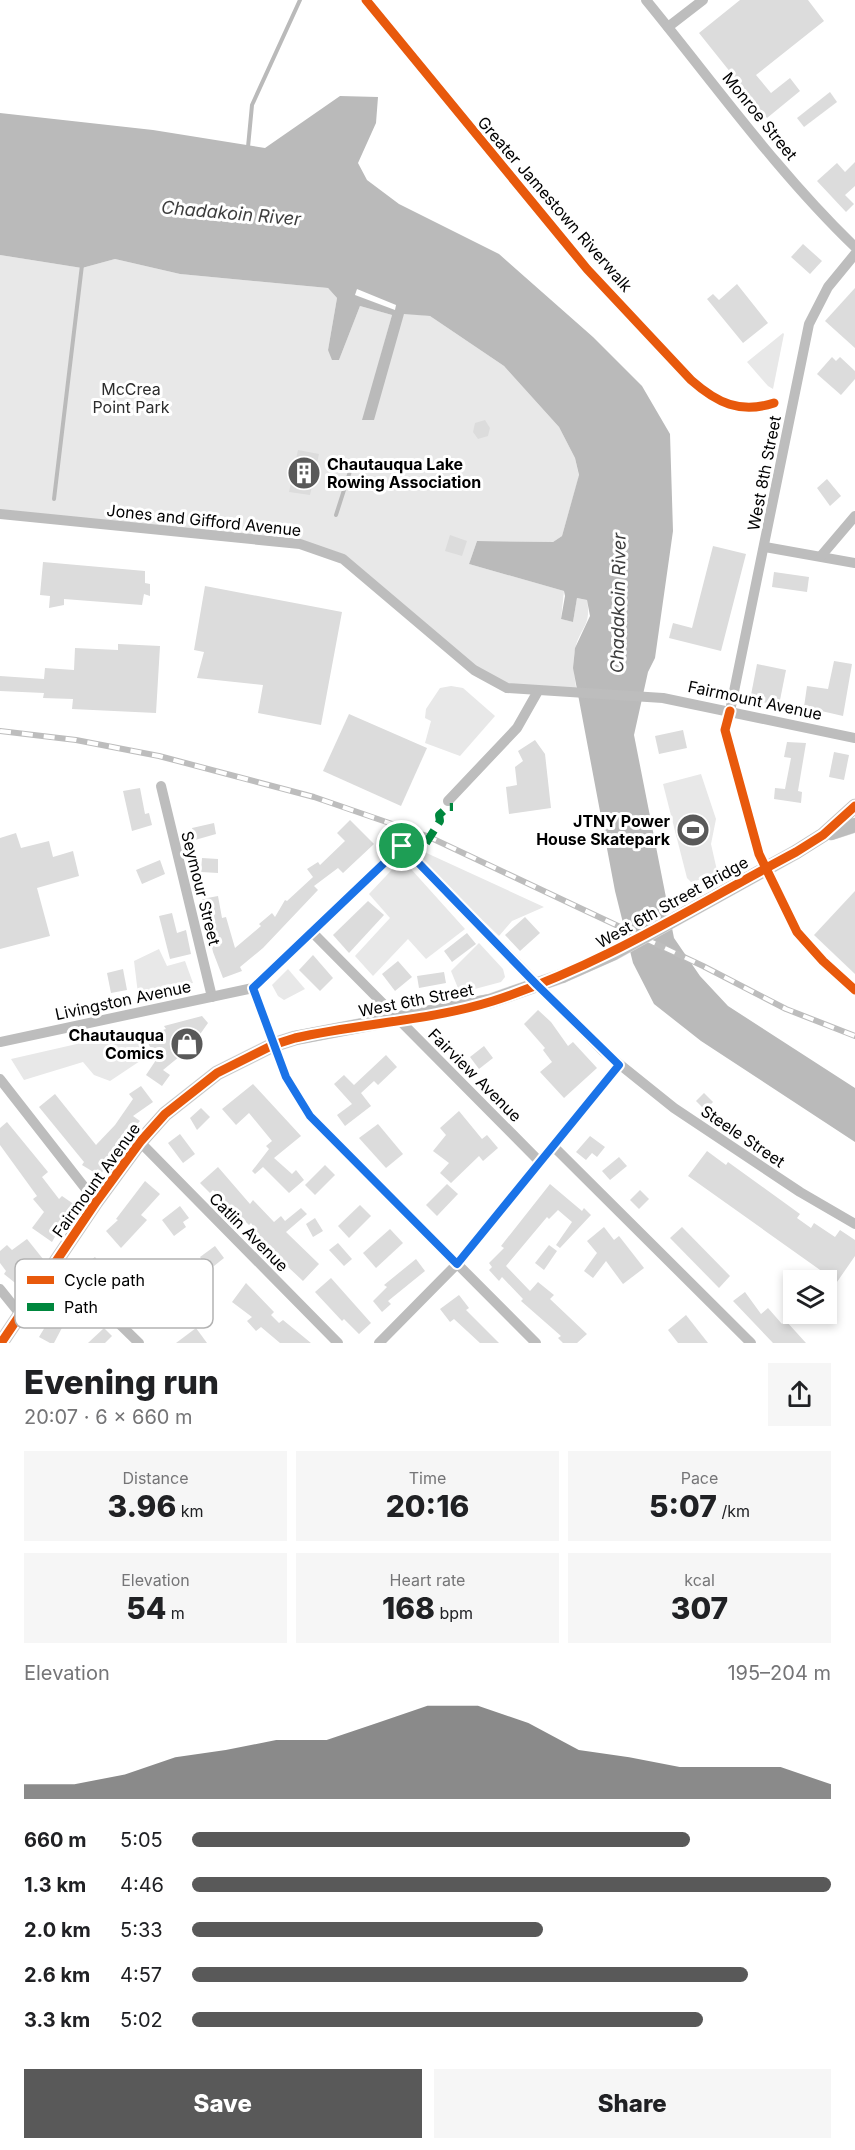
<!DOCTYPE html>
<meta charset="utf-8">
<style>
:root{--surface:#fff;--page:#f6f6f6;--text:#202124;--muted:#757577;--accent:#595959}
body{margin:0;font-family:Inter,sans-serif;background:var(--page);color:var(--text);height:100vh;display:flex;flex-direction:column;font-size:22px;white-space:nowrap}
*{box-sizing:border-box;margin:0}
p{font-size:20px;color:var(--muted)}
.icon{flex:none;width:33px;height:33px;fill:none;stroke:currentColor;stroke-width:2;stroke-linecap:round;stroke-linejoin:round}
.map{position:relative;height:1343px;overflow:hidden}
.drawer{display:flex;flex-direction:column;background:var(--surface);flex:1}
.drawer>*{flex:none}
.tools{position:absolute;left:783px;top:1270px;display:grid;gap:12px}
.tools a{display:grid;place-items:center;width:54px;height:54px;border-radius:0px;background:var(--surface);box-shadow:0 3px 9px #0003;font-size:30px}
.pin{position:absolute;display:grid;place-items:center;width:51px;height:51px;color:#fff;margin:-26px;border:3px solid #fff;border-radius:50%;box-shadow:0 2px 6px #0007}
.round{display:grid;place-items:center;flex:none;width:63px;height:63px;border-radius:0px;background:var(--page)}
.overview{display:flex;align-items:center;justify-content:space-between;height:102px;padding:0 24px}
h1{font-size:33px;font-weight:800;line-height:45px}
.metrics{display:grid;grid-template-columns:repeat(3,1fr);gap:9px;height:102px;padding:6px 24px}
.metrics div{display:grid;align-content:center;border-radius:0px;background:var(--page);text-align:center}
.metrics b{font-size:30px;font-weight:800}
.metrics small{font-size:16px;font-weight:400}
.metrics p{font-size:16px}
.chart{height:168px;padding:12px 24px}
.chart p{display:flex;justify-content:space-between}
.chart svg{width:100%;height:108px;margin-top:6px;fill:var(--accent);opacity:.7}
.button{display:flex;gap:12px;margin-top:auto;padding:12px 24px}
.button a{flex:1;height:69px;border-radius:0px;background:var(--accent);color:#fff;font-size:24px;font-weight:800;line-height:69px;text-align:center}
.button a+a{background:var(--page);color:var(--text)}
ul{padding:0 24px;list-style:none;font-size:20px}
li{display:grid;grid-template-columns:96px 72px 1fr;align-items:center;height:45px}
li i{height:15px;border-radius:8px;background:var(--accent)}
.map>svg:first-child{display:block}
</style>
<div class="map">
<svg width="855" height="1343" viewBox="0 0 855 1343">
<rect width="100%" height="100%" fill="#fff"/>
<g fill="#e8e8e8">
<path d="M 0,255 L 82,268 L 115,259 L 180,274 L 328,288 L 337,298 L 328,350 L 339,360 L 360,306 L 392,315 L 363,420 L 404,313 L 430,316 L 504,366 L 559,427 L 575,458 L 579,476 L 562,536 L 553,542 L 477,541 L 469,564 L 564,591 L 561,619 L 573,622 L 577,598 L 587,600 C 592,627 579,628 575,650 C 572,665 575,679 577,694 L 507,688 L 474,670 L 344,559 L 322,550 L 0,516 Z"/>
<path d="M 783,333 L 784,334 L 773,389 L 768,386 L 747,362 Z"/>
<path d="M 451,686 L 463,688 L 495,716 L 460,756 L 425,743 L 431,721 L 425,718 L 426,709 L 440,688 Z"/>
<path d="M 701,774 L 716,819 L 711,844 L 718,875 L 691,882 L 687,878 L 663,784 Z"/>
<path d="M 420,850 L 544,907 L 512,921 L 499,936 L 417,857 Z"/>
<path d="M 402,859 L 465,929 L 426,959 L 408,939 L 373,976 L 355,956 L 390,918 L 369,894 Z"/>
<path d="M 479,943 L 503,969 L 505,977 L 501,982 L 460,993 L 451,971 Z"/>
<path d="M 159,949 L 167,966 L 185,961 L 193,983 L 138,994 L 134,961 Z"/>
<path d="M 288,969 L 305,989 L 284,1000 L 278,996 L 272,985 Z"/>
<path d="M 138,1030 L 149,1055 L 110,1081 L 94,1075 L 83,1062 L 24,1080 L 11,1059 Z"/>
</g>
<path fill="#bababa" d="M 340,96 L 378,97 L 376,123 L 358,163 L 367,180 L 399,204 L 499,254 L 593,337 L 642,386 L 670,434 L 673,531 L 655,658 L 648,672 L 634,735 L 674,938 L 700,976 L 728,1006 L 855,1088 L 855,1142 L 701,1041 L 654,1004 L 633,963 L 615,891 L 573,668 L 575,648 L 590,616 L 587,600 L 577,598 L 573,622 L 561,619 L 565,596 L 564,591 L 469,564 L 477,541 L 553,542 L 562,536 L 579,475 L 575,458 L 559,427 L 504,366 L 430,316 L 404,314 L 374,420 L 362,420 L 392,315 L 360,306 L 339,360 L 332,360 L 328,350 L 337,298 L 328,288 L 180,274 L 115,259 L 82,268 L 0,255 L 0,113 L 153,130 L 265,148 Z"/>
<path fill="#fff" d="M 357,289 L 396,305 L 395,310 L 355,295 Z"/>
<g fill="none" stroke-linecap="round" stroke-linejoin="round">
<g stroke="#bababa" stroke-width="4">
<path d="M 248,147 L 252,105 L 300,0"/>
<path d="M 54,499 L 82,265"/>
<path d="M 336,515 L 353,462"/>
</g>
</g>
<g fill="#dcdcdc">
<path d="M 740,0 L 808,0 L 824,21 L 756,75 L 771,93 L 790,78 L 800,91 L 767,118 L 699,33 Z"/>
<path d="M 830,92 L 837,102 L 804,127 L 797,118 Z"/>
<path d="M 855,162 L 855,186 L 845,195 L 854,204 L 846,212 L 817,181 L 837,163 L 845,172 Z"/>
<path d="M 803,244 L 822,261 L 810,274 L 791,257 Z"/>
<path d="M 737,284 L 768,323 L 743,343 L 707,299 L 713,294 L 719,300 Z"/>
<path d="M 855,288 L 855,348 L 825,321 Z"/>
<path d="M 832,357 L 836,361 L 840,357 L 855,371 L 855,379 L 841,395 L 817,374 Z"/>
<path d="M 485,420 L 490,428 L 488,436 L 478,439 L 473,432 L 475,423 Z"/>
<path d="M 298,450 L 319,454 L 310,495 L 289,492 Z"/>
<path d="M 827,479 L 841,496 L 830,506 L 817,488 Z"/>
<path d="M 450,535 L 467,541 L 462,556 L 445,551 Z"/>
<path d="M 713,546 L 746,554 L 721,651 L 669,638 L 673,623 L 692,628 Z"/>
<path d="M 43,562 L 145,571 L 145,583 L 150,584 L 150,596 L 144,594 L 142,605 L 64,599 L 64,605 L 49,608 L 50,596 L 40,595 Z"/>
<path d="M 774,572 L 809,577 L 807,592 L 772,587 Z"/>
<path d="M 205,586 L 342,612 L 321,725 L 258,713 L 263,685 L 197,678 L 204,652 L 194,650 Z"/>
<path d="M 118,644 L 160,646 L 156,713 L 72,709 L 73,699 L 43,698 L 44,693 L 0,691 L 0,676 L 44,679 L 45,668 L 74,670 L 75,648 L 118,650 Z"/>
<path d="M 834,661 L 852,664 L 843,716 L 804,707 L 807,686 L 828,689 Z"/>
<path d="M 757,664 L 786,670 L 779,705 L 750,700 Z"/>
<path d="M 349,714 L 427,748 L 401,806 L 323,771 Z"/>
<path d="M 683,730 L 687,748 L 659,754 L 655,736 Z"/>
<path d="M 535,740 L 545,754 L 551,808 L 509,814 L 506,787 L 517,785 L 515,767 L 523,761 L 518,751 Z"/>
<path d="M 787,742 L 806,743 L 798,791 L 802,792 L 801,803 L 774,799 L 775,788 L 785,789 L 791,758 L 784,757 Z"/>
<path d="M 834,752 L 849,755 L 844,780 L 829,777 Z"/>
<path d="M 140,788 L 145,814 L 149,813 L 152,825 L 132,831 L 123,791 Z"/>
<path d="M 350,820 L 374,844 L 343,873 L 338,868 L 314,886 L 318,890 L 263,948 L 240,967 L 242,971 L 223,978 L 213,952 L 202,899 L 218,896 L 222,918 L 226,917 L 235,948 L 261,926 L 259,924 L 272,913 L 275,917 L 285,900 L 287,901 L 313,877 L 307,869 L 318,862 L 320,865 L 345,841 L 337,833 Z"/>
<path d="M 214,823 L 216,834 L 195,840 L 192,828 Z"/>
<path d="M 16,833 L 21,848 L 49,841 L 53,857 L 73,851 L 79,876 L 37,888 L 50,936 L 0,949 L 0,838 Z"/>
<path d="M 202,858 L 218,859 L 218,873 L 201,872 Z"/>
<path d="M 160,860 L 165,874 L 142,884 L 136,870 Z"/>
<path d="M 855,891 L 855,974 L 814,935 Z"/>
<path d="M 368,901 L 384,915 L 349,953 L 333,935 Z"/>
<path d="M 172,913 L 177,933 L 186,930 L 191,954 L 170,959 L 159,916 Z"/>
<path d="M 525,917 L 540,933 L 520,951 L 505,935 Z"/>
<path d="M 467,933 L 476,944 L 452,962 L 444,951 Z"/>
<path d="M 313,955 L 333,978 L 320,991 L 299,970 Z"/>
<path d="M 398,961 L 412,977 L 395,991 L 382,974 Z"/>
<path d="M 123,969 L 127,990 L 111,993 L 107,973 Z"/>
<path d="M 444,972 L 446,983 L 419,988 L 417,976 Z"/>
<path d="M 538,1010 L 551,1022 L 568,1046 L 573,1042 L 597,1068 L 564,1098 L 540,1072 L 552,1062 L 543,1050 L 545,1048 L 524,1024 Z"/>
<path d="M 202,1016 L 208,1023 L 186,1054 L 185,1052 L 163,1070 L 170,1075 L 162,1086 L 146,1075 L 156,1060 L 145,1036 L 166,1029 L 164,1026 Z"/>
<path d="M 484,1046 L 493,1058 L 479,1069 L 470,1057 Z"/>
<path d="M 386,1055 L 397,1067 L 378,1085 L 374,1081 L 361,1093 L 371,1106 L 345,1126 L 337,1115 L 352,1104 L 334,1084 L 344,1075 L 354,1085 Z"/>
<path d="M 253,1084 L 301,1136 L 274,1158 L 292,1174 L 296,1170 L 304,1180 L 289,1193 L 263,1167 L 255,1174 L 252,1171 L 269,1149 L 266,1146 L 272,1141 L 249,1113 L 236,1125 L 222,1109 Z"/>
<path d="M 141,1086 L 153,1102 L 133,1116 L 140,1121 L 104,1160 L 108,1162 L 100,1176 L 82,1165 L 84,1162 L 39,1107 L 55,1094 L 96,1145 L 115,1125 L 133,1099 L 129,1094 Z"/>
<path d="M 704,1093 L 713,1102 L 705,1110 L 696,1101 Z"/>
<path d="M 201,1108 L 210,1117 L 197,1130 L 190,1118 Z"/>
<path d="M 459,1111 L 482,1139 L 487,1135 L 498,1148 L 483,1161 L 479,1156 L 451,1183 L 440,1173 L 449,1163 L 433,1151 L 446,1135 L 440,1128 Z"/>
<path d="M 7,1122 L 48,1172 L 42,1177 L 59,1199 L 62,1196 L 75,1205 L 70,1210 L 52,1242 L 32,1228 L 44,1212 L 33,1199 L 37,1196 L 0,1145 L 0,1128 Z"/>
<path d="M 378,1124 L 403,1154 L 386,1168 L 359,1138 Z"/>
<path d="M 180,1134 L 195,1154 L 183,1163 L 168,1143 Z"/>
<path d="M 590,1136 L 605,1147 L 597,1157 L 592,1153 L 586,1160 L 576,1152 Z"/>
<path d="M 707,1151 L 726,1165 L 728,1162 L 800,1214 L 797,1218 L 811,1228 L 814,1223 L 835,1237 L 840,1230 L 855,1240 L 855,1256 L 837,1282 L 688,1176 Z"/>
<path d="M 619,1157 L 627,1166 L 610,1180 L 602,1171 Z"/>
<path d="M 325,1165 L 335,1175 L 315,1195 L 305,1185 Z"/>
<path d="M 218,1167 L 250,1204 L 253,1200 L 274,1222 L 281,1216 L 285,1221 L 301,1208 L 307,1214 L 286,1232 L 319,1264 L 303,1281 L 272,1252 L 251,1223 L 249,1225 L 213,1190 L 210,1193 L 200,1183 Z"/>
<path d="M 145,1181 L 160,1194 L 141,1215 L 147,1220 L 121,1248 L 106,1231 L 118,1220 L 116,1219 Z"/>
<path d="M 447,1184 L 458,1194 L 437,1216 L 426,1205 Z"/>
<path d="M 550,1184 L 582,1211 L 584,1208 L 591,1215 L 560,1248 L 556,1245 L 572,1222 L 558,1210 L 549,1219 L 547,1217 L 506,1266 L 530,1291 L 538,1282 L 554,1295 L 550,1299 L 587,1334 L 577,1343 L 563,1343 L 558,1338 L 561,1336 L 521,1301 L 523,1299 L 502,1277 L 499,1281 L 489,1270 L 492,1267 L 489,1263 L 504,1248 L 501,1246 Z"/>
<path d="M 640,1190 L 649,1199 L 639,1209 L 630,1200 Z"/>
<path d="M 360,1205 L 371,1216 L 349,1238 L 338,1226 Z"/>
<path d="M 180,1206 L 189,1218 L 183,1222 L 186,1227 L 174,1236 L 162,1220 Z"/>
<path d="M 315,1218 L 323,1231 L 313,1237 L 306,1224 Z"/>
<path d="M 604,1227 L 614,1240 L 619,1236 L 644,1268 L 623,1284 L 606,1261 L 593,1278 L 584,1271 L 597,1253 L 587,1241 Z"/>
<path d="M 682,1227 L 730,1276 L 719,1288 L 670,1238 Z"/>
<path d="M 390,1229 L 403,1243 L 376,1268 L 363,1253 Z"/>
<path d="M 27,1239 L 43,1259 L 25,1272 L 28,1275 L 19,1286 L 4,1274 L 6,1271 L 0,1263 L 0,1251 L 7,1245 L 12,1250 Z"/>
<path d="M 338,1243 L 352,1259 L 344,1266 L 329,1250 Z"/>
<path d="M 549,1245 L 557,1251 L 544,1270 L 535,1263 Z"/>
<path d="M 215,1246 L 224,1258 L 209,1270 L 200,1257 Z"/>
<path d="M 95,1257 L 103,1268 L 111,1262 L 120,1274 L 126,1268 L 142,1285 L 147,1281 L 156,1293 L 153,1295 L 165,1308 L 148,1324 L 133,1310 L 124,1299 L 128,1296 L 110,1277 L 100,1285 L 85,1265 Z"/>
<path d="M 416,1259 L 425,1271 L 388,1301 L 391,1304 L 382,1312 L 373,1301 L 387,1287 L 384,1285 Z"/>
<path d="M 331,1278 L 371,1323 L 359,1334 L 344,1319 L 342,1321 L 315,1292 Z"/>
<path d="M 246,1283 L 274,1312 L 271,1315 L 279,1323 L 283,1320 L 311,1343 L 280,1343 L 261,1327 L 256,1331 L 247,1321 L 252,1317 L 232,1302 Z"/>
<path d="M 745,1292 L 761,1314 L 768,1308 L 782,1324 L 786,1321 L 806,1343 L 773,1343 L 733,1301 Z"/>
<path d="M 459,1295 L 469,1308 L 466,1310 L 499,1343 L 480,1343 L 454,1319 L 450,1322 L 440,1309 Z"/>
<path d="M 63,1297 L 74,1305 L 79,1298 L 87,1304 L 70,1326 L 65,1322 L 54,1343 L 50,1343 L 39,1337 Z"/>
<path d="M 686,1315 L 708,1343 L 678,1343 L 668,1330 Z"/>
<path d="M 104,1328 L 112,1336 L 105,1343 L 88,1343 Z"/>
<path d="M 196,1328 L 207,1343 L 176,1343 Z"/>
</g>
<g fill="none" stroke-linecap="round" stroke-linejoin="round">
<defs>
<g id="major">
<path d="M 831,833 L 855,825"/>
<path d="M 796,852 L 823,835 L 855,806"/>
<path d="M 1,1343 L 96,1202 L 140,1142 L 165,1114 L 217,1073 L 273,1045 L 295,1038 L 490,1001 L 562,976"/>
</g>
</defs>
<use href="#major" stroke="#dbdbdb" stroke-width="15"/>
<g stroke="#bdbdbd" stroke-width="10">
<path d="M 646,0 C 714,83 778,173 855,247"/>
<path d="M 668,27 L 703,0"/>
<path d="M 0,514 L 300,544 L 343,559 L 474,670 L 507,688 L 663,698 L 855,738"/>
<path d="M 765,547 L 855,563"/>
<path d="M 821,556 L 855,516"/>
<path d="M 730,711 L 809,324 L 828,287 L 855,254"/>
<path d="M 161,786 L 212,997"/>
<path d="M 448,801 L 517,728 L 538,691"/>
<path d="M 312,932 L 540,1162"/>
<path d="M 253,988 L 402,846 L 603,1051 L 674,1108 L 800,1192 L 855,1224"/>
<path d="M 253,988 L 286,1077 L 310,1116 L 536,1343"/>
<path d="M 0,1042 L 253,988"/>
<path d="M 0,1079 L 96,1202"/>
<path d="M 140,1142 L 338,1343"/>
<path d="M 553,1146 L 751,1343"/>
<path d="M 56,1262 L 139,1343"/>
<path d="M 0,1289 L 20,1314"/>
<path d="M 379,1343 L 457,1264 L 619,1065"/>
</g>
<use href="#major" stroke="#bdbdbd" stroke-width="14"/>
<defs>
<path id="rail" d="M 0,731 L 76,740 L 159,756 L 314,797 L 427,836 L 703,966 L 786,1009 L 855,1036"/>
</defs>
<use href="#rail" stroke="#bdbdbd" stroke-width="6"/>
<use href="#rail" stroke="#fff" stroke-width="4" stroke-dasharray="11" stroke-linecap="butt"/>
<defs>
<path id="major-bridge" d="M 562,976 L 614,953 L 796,852"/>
</defs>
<use href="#major-bridge" stroke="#dbdbdb" stroke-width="15" stroke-linecap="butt"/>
<use href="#major-bridge" stroke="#bdbdbd" stroke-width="14"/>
<path stroke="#00873e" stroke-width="8" stroke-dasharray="15 8" stroke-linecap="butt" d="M 426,843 L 440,821 L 439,815 L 448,807 L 453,807"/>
<defs>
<g id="cycleway">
<path d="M 366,0 L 587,269 L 691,380 C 717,403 740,414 774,403"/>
<path d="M 730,711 L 725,730 L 759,854 L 797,932 L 823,961 L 855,990"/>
<path d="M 1,1343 L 96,1202 L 140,1142 L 165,1114 L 217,1073 L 273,1045 L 295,1038 C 360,1023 429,1021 493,1001 C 603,965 694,906 796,852 L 823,835 L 855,806"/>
</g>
</defs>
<use href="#cycleway" stroke="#fff" stroke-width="13"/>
<use href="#cycleway" stroke="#e8590c" stroke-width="9"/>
</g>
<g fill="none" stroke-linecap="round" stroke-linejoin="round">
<defs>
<path id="route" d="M 402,846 L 537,985 L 619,1065 L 457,1264 L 310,1116 L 286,1077 L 253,988 Z"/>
</defs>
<use href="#route" stroke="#fff" stroke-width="12"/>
<use href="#route" stroke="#1a73e8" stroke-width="8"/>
</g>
<defs>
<symbol id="building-disc" viewBox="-11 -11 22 22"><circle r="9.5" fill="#595959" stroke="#fff"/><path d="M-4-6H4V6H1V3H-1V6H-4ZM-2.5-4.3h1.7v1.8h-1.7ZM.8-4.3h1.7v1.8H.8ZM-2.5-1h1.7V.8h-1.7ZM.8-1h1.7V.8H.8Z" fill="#fff"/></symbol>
<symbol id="stadium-disc" viewBox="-11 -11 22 22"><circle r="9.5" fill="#595959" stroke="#fff"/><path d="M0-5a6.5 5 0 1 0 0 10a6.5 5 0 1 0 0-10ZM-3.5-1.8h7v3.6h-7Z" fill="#fff"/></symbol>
<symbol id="shop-disc" viewBox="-11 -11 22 22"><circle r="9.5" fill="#595959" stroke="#fff"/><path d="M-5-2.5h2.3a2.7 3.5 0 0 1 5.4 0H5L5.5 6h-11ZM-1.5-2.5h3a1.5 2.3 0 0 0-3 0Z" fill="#fff"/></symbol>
</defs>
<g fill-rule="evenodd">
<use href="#building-disc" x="285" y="454" width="38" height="38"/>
<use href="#stadium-disc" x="674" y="811" width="38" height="38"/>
<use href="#shop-disc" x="168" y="1025" width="38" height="38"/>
</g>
<g text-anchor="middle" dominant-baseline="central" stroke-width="6" stroke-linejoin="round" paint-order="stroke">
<g font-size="16" fill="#000" stroke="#fff">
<text transform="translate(760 116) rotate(51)">Monroe Street</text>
<text transform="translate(555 204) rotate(49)">Greater Jamestown Riverwalk</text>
<text transform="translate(764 473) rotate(-79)">West 8th Street</text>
<text transform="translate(204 520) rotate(6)">Jones and Gifford Avenue</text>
<text transform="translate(755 700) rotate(12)">Fairmount Avenue</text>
<text transform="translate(201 888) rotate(76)">Seymour Street</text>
<text transform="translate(672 902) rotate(-29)">West 6th Street Bridge</text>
<text transform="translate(123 1000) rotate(-12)">Livingston Avenue</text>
<text transform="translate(416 1000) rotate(-11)">West 6th Street</text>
<text transform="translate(475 1075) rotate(45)">Fairview Avenue</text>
<text transform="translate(743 1136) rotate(34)">Steele Street</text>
<text transform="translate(96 1180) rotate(-54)">Fairmount Avenue</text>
<text transform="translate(249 1232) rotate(45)">Catlin Avenue</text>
</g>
<g font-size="16" fill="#2d2d2d" stroke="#fff">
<text x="131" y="389">McCrea<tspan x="131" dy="18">Point Park</tspan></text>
</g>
<g font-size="16" font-weight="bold" fill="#000" stroke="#fff" text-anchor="end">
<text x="327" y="464" text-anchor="start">Chautauqua Lake<tspan x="327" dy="18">Rowing Association</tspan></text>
<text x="670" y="821">JTNY Power<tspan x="670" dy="18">House Skatepark</tspan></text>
<text x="164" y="1035">Chautauqua<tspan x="164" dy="18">Comics</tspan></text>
</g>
<g font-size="18" font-style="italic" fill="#3e3e3e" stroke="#fff">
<text transform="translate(231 213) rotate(5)">Chadakoin River</text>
<text transform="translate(618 603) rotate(-89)">Chadakoin River</text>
</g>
</g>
<rect x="15" y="1259" width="198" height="69" rx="9" fill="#fff" stroke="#b2b2b2" stroke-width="1.5"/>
<rect x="27" y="1276" width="27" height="8" fill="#e8590c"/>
<rect x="27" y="1303" width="27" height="8" fill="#00873e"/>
<g font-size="16" fill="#000">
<text x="64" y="1286">Cycle path</text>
<text x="64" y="1313">Path</text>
</g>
</svg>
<div class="tools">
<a><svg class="icon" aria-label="layers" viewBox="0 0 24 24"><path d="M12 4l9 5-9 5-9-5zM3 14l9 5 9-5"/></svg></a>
</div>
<div class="pin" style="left:402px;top:846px;background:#1e9e55"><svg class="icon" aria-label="arrive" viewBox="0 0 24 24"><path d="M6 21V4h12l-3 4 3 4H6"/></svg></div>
</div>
<section class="drawer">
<div class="overview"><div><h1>Evening run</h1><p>20:07 · 6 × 660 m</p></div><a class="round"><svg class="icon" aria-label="share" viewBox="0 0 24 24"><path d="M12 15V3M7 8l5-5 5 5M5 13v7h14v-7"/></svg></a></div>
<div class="metrics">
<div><p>Distance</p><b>3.96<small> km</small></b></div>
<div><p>Time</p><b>20:16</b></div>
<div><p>Pace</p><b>5:07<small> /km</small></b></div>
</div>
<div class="metrics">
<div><p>Elevation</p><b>54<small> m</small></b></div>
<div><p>Heart rate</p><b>168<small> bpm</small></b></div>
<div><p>kcal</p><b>307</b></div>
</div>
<div class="chart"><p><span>Elevation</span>195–204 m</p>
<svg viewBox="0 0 160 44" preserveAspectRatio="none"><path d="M0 44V38L10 38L20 34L30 27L40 24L50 20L60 20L70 13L80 6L90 6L100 13L110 24L120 27L130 31L140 31L150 31L160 38V44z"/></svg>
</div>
<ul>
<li><b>660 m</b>5:05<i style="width:78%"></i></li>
<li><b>1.3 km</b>4:46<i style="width:100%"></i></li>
<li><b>2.0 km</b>5:33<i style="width:55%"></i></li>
<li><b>2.6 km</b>4:57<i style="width:87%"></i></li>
<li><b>3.3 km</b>5:02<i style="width:80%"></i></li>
</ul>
<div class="button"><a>Save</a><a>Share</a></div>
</section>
